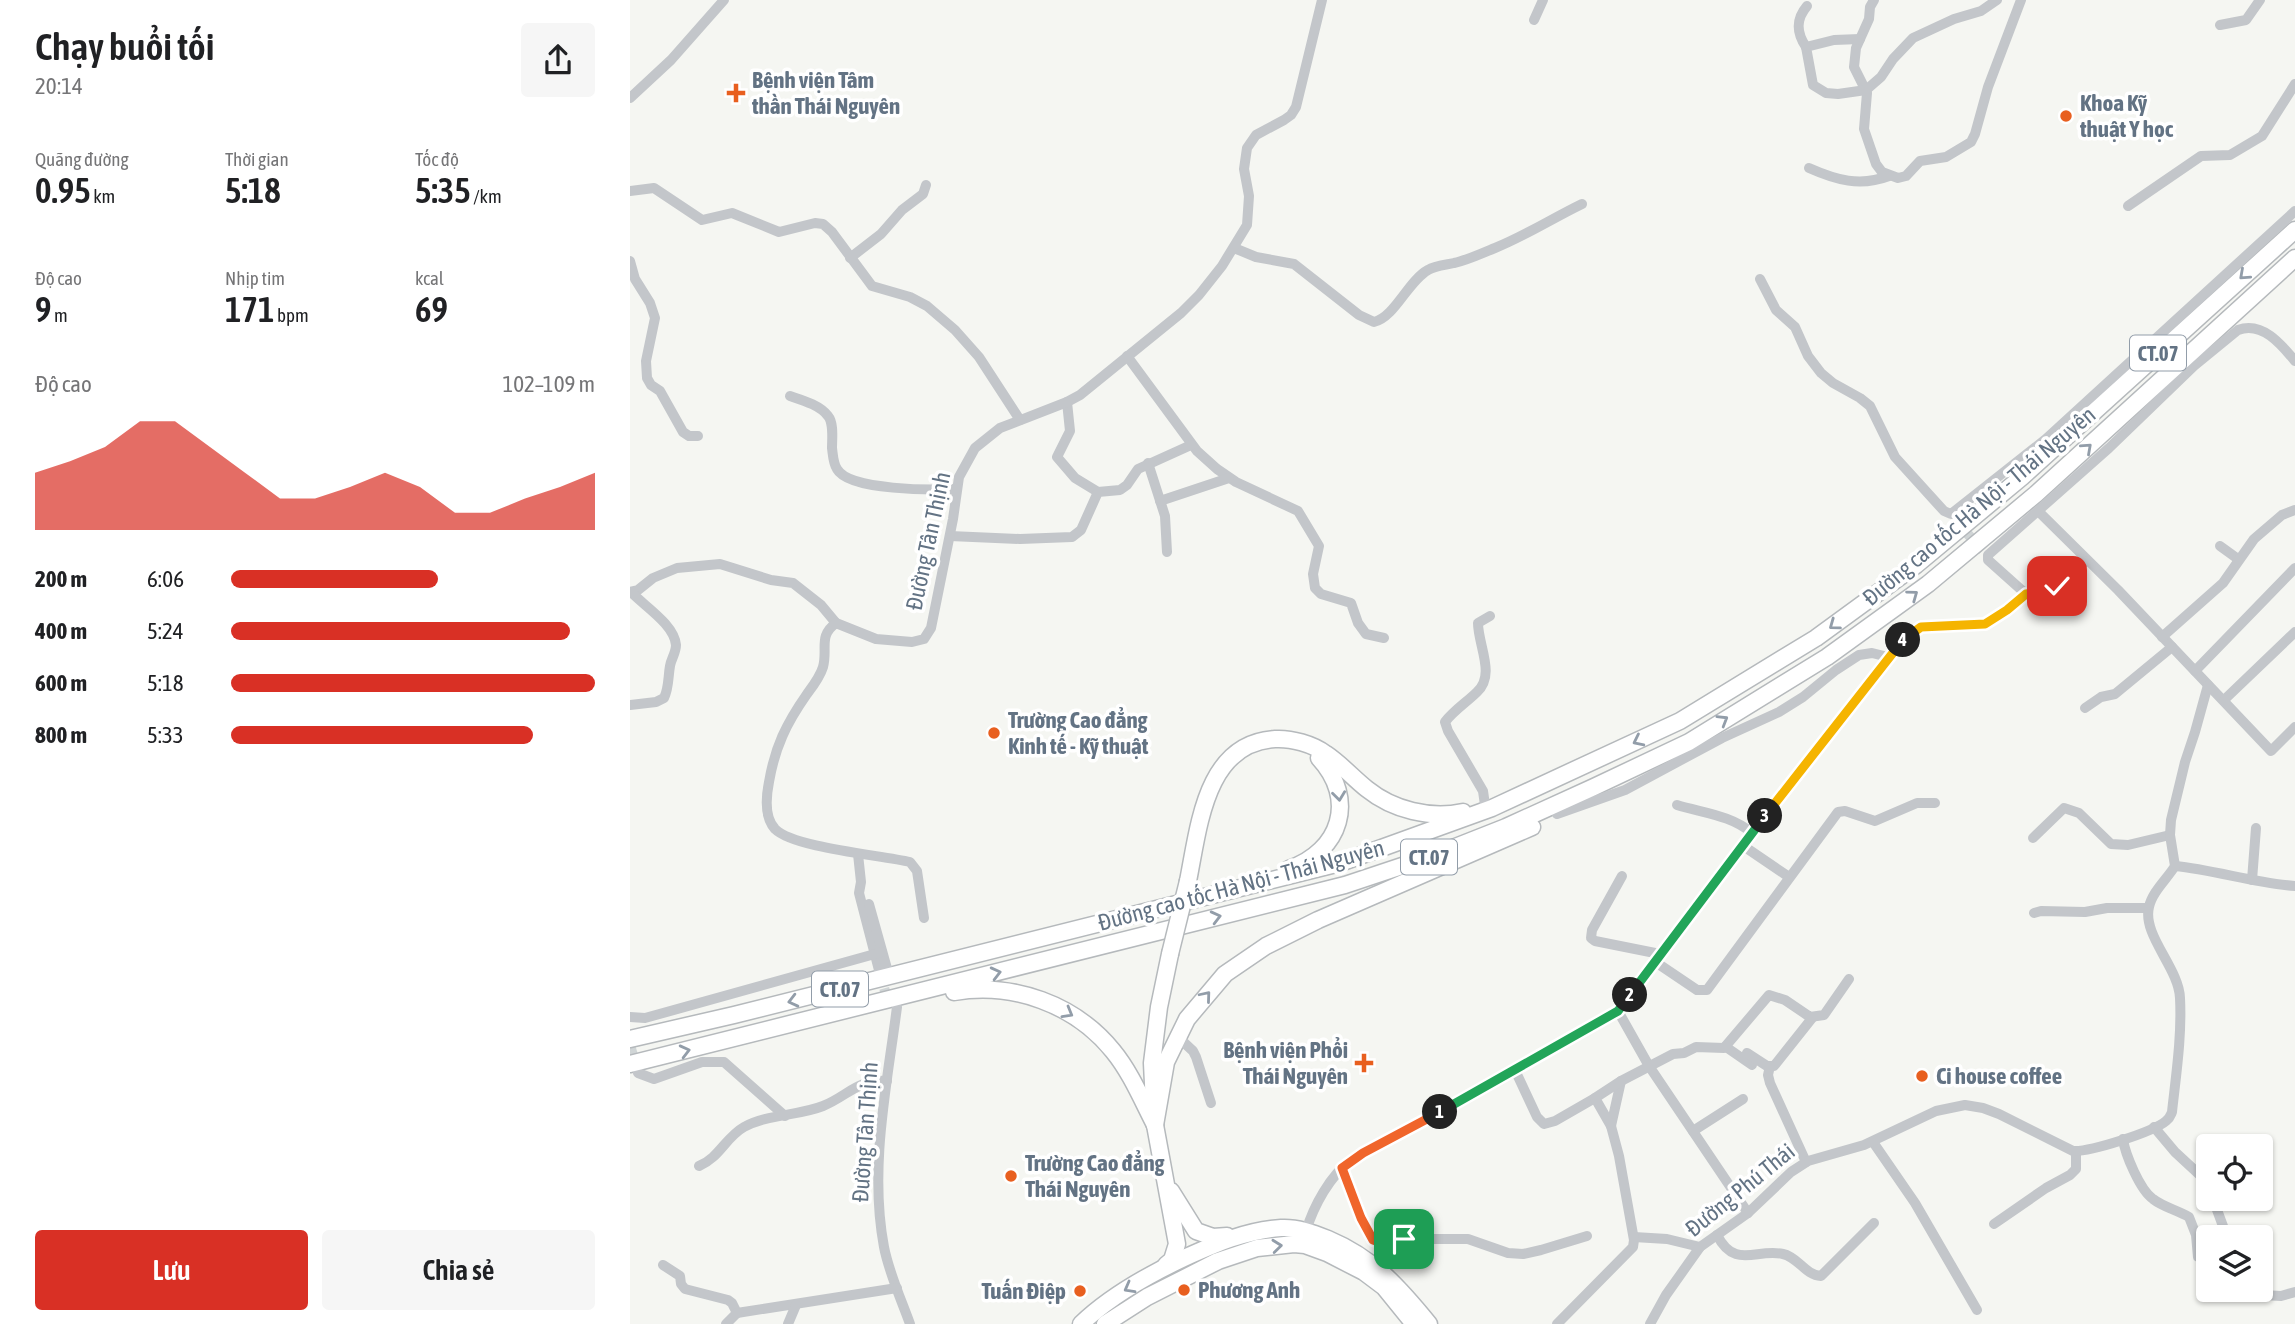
<!DOCTYPE html>
<html lang="vi">
<meta charset="utf-8">
<style>
:root{--surface:#fff;--page:#f6f6f6;--text:#202124;--muted:#757577;--accent:#d93025}
body{margin:0;font-family:"Asap Condensed",sans-serif;background:var(--page);color:var(--text);height:100vh;display:flex;flex-direction:column;font-size:26px;white-space:nowrap}
*{box-sizing:border-box;margin:0}
p{font-size:23px;color:var(--muted)}
.icon{flex:none;width:38px;height:38px;fill:none;stroke:currentColor;stroke-width:2;stroke-linecap:round;stroke-linejoin:round}
.map{position:relative;flex:1;overflow:hidden}
.details{display:flex;flex-direction:column;background:var(--surface);width:630px}
.details>*{flex:none}
.tools{position:absolute;left:1566px;top:1134px;display:grid;gap:14px}
.tools a{display:grid;place-items:center;width:77px;height:77px;border-radius:7px;background:var(--surface);box-shadow:0 2px 5px #0004;font-size:35px}
.pin{position:absolute;display:grid;place-items:center;width:60px;height:60px;color:#fff;margin:-30px;border-radius:14px;box-shadow:0 4px 10px #0006}
.km{position:absolute;width:35px;height:35px;margin:-18px;border-radius:50%;background:#222;color:#fff;font-size:19px;line-height:35px;text-align:center}
.round{display:grid;place-items:center;flex:none;width:74px;height:74px;border-radius:7px;background:var(--page)}
.head{display:flex;align-items:center;justify-content:space-between;height:119px;padding:0 35px}
h1{font-size:38px;font-weight:600;line-height:52px}
.stats{display:grid;grid-template-columns:repeat(3,1fr);gap:10px;height:119px;padding:7px 35px}
.stats div{display:grid;align-content:center}
.stats b{font-size:35px;font-weight:600}
.stats small{font-size:19px;font-weight:400}
.stats p{font-size:19px}
.chart{height:196px;padding:14px 35px}
.chart p{display:flex;justify-content:space-between}
.chart svg{width:100%;height:126px;margin-top:7px;fill:var(--accent);opacity:.7}
.button{display:flex;gap:14px;margin-top:auto;padding:14px 35px}
.button a{flex:1;height:80px;border-radius:7px;background:var(--accent);color:#fff;font-size:28px;font-weight:600;line-height:80px;text-align:center}
.button a+a{background:var(--page);color:var(--text)}
ul{padding:0 35px;list-style:none;font-size:23px}
li{display:grid;grid-template-columns:112px 84px 1fr;align-items:center;height:52px}
li i{height:18px;border-radius:9px;background:var(--accent)}
main{display:flex;flex:1;min-height:0}
.map>svg:first-child{display:block}
</style>
<main>
<section class="details">
<div class="head"><div><h1>Chạy buổi tối</h1><p>20:14</p></div><a class="round"><svg class="icon" aria-label="share" viewBox="0 0 24 24"><path d="M12 15V3M7 8l5-5 5 5M5 13v7h14v-7"/></svg></a></div>
<div class="stats">
<div><p>Quãng đường</p><b>0.95<small> km</small></b></div>
<div><p>Thời gian</p><b>5:18</b></div>
<div><p>Tốc độ</p><b>5:35<small> /km</small></b></div>
</div>
<div class="stats">
<div><p>Độ cao</p><b>9<small> m</small></b></div>
<div><p>Nhịp tim</p><b>171<small> bpm</small></b></div>
<div><p>kcal</p><b>69</b></div>
</div>
<div class="chart"><p><span>Độ cao</span>102–109 m</p>
<svg viewBox="0 0 160 44" preserveAspectRatio="none"><path d="M0 44V24L10 20L20 15L30 6L40 6L50 15L60 24L70 33L80 33L90 29L100 24L110 29L120 38L130 38L140 33L150 29L160 24V44z"/></svg>
</div>
<ul>
<li><b>200 m</b>6:06<i style="width:57%"></i></li>
<li><b>400 m</b>5:24<i style="width:93%"></i></li>
<li><b>600 m</b>5:18<i style="width:100%"></i></li>
<li><b>800 m</b>5:33<i style="width:83%"></i></li>
</ul>
<div class="button"><a>Lưu</a><a>Chia sẻ</a></div>
</section>
<div class="map">
<svg width="1665" height="1324" viewBox="0 0 1665 1324">
<rect width="100%" height="100%" fill="#f5f6f2"/>
<g fill="none" stroke-linecap="round" stroke-linejoin="round">
<g stroke="#d0d5d6" stroke-width="10" stroke-dasharray="10 5" stroke-linecap="butt">
<path d="M 1326,521 L 1353,551"/>
<path d="M 250,974 L 260,1008"/>
<path d="M 0,1045 L 7,1069"/>
</g>
<defs>
<g id="highway">
<path d="M 659,869 C 711,851 727,799 689,758"/>
<path d="M 558,881 C 569,827 575,743 645,739 C 661,738 683,744 696,754 C 711,764 723,778 737,789 C 763,810 800,819 833,812"/>
<path d="M 324,992 C 383,982 445,1004 483,1051 C 501,1073 512,1100 525,1125"/>
<path d="M 0,1039 L 104,1015 L 710,863 L 862,808 L 1050,721 L 1186,638 L 1286,565 L 1392,477 L 1665,230"/>
<path d="M 0,1064 L 715,885 L 805,855 L 876,827 L 964,787 L 1059,742 L 1197,657 L 1298,584 L 1406,494 L 1665,258"/>
<path d="M 525,1125 L 536,1062 L 557,1019 L 595,974 L 636,946 L 688,920 L 902,827"/>
<path d="M 541,1191 L 566,1231 L 583,1237 L 597,1236"/>
<path d="M 536,1265 L 542,1260 L 547,1244 L 525,1125 L 522,1063 L 529,1007 L 540,954"/>
<path d="M 451,1324 C 480,1296 518,1275 554,1258 C 585,1244 617,1230 651,1228 C 667,1227 683,1233 698,1239 C 743,1258 768,1286 799,1324"/>
<path d="M 475,1324 L 517,1297 L 588,1261 L 627,1248 L 664,1244 L 675,1245 L 697,1253 L 734,1272 L 754,1287 L 784,1324"/>
</g>
</defs>
<use href="#highway" stroke="#b5b9bc" stroke-width="19"/>
<g stroke="#c3c6ca" stroke-width="10">
<path d="M 1244,0 L 1240,7 L 1239,19 L 1226,48 L 1224,67 L 1237,93 L 1234,129 L 1246,164 L 1252,172 L 1268,178 L 1276,176 L 1290,161 L 1316,157 L 1341,142 L 1345,134 L 1358,87 L 1391,0"/>
<path d="M 904,20 L 913,0"/>
<path d="M 1590,25 L 1616,20 L 1630,0"/>
<path d="M 1230,39 L 1204,40 L 1176,47 L 1183,85 L 1196,93 L 1208,94 L 1236,90 L 1251,77 L 1263,59 L 1283,38 L 1324,19 L 1351,11 L 1367,0"/>
<path d="M 1176,47 C 1166,32 1166,19 1177,6"/>
<path d="M 0,98 L 41,60 L 94,0"/>
<path d="M 1179,168 C 1206,180 1230,187 1259,176"/>
<path d="M 0,191 L 24,188 L 72,220 L 102,213 L 149,232 L 185,223 L 193,224 L 202,232 L 242,286 L 280,297 L 297,306 L 325,330 L 349,357 L 390,420"/>
<path d="M 1498,206 L 1571,156 L 1600,155 L 1632,136 L 1665,84"/>
<path d="M 604,248 L 626,257 L 664,264 L 729,315 L 744,322 C 765,317 778,281 798,270 C 806,265 816,265 824,263 C 838,260 852,253 865,248 C 895,236 923,218 952,204"/>
<path d="M 220,258 L 251,234 L 272,210 L 293,194 L 296,185"/>
<path d="M 0,261 L 5,279 L 20,303 L 25,318 L 16,361 L 17,378 L 21,385 L 30,391 L 53,432 L 59,436 L 68,436"/>
<path d="M 1130,279 L 1146,310 L 1165,327 L 1178,356 L 1191,373 L 1203,383 L 1230,398 L 1240,406 L 1265,457 L 1314,511 L 1321,514 L 1416,439 L 1665,211"/>
<path d="M 497,356 L 567,451 L 587,469 L 606,482 L 668,511 L 689,546 L 683,574 L 685,588 L 691,594 L 721,603 L 728,623 L 736,634 L 754,638"/>
<path d="M 160,396 C 172,400 190,405 198,416 C 204,423 202,439 202,448 C 203,455 203,463 207,469 C 219,491 304,490 327,489"/>
<path d="M 437,402 L 440,431 L 427,457 L 445,478 L 468,492"/>
<path d="M 518,463 L 535,516 L 537,552"/>
<path d="M 530,501 L 599,478"/>
<path d="M 1408,511 L 1488,590 L 1641,751 L 1665,727"/>
<path d="M 320,536 L 390,539 L 442,537 L 451,530 L 468,492 L 490,490 L 497,485 L 508,469 L 561,445"/>
<path d="M 1590,546 L 1608,559"/>
<path d="M 0,592 L 8,590 L 23,578 L 47,568 L 90,564 L 141,580 L 163,583 L 191,605 L 206,623"/>
<path d="M 1396,594 L 1358,560 L 1358,555 L 1479,448 L 1564,366 L 1608,330 C 1632,321 1651,344 1665,361"/>
<path d="M 1532,637 L 1593,583 L 1624,539 L 1652,515 L 1665,510"/>
<path d="M 1565,671 L 1665,568"/>
<path d="M 1594,700 L 1665,632"/>
<path d="M 0,705 L 26,702 L 34,698 C 39,688 38,677 40,666 C 41,659 46,653 46,645 C 44,624 14,606 1,592"/>
<path d="M 1455,708 L 1471,697 L 1485,694 L 1542,647"/>
<path d="M 855,805 L 853,791 L 818,731 L 815,722 C 823,711 837,702 847,692 C 866,675 848,645 848,623 L 860,616"/>
<path d="M 1047,805 C 1073,813 1101,815 1122,833"/>
<path d="M 927,814 L 995,790 L 1092,738 L 1149,712 L 1173,697 L 1206,670 L 1229,655 L 1242,653 L 1258,657"/>
<path d="M 1403,838 L 1434,808 L 1449,813 L 1481,844 L 1498,845 L 1540,835"/>
<path d="M 1112,845 L 1159,877"/>
<path d="M 228,854 L 231,882 L 229,893 L 250,974"/>
<path d="M 1545,866 C 1585,870 1624,883 1665,886"/>
<path d="M 992,876 L 962,930 L 961,938 L 965,941 L 1030,954"/>
<path d="M 1622,880 L 1626,828"/>
<path d="M 239,904 L 258,972"/>
<path d="M 1404,913 L 1411,911 L 1455,912 L 1477,908 L 1518,908"/>
<path d="M 294,918 L 287,871 L 280,862 C 250,855 164,848 145,829 C 134,817 136,797 139,782 C 145,747 156,724 177,694 C 183,686 190,677 193,667 C 198,649 188,636 206,623 L 246,639 L 282,642 L 294,639 L 301,628 L 323,519 L 329,477 L 345,448 L 370,428 L 437,402 L 450,395 L 551,313 L 569,295 L 592,266 L 617,225 L 619,196 L 614,169 L 617,148 L 626,135 L 654,120 L 661,115 L 666,107 L 692,0"/>
<path d="M 1024,961 L 1067,990 L 1077,990 L 1208,812 L 1215,811 L 1245,821 L 1287,803 L 1305,803"/>
<path d="M 267,1007 C 257,1085 239,1168 254,1247 C 259,1273 271,1299 280,1324"/>
<path d="M 988,1011 L 1019,1066 L 1118,1213"/>
<path d="M 0,1017 L 15,1018 L 252,952"/>
<path d="M 548,1037 L 563,1051 L 566,1057 L 581,1103"/>
<path d="M 1096,1047 L 1122,1065"/>
<path d="M 1117,1053 L 1137,1066 L 1144,1066 L 1183,1017"/>
<path d="M 1140,1066 L 1138,1075 L 1140,1083 L 1176,1162"/>
<path d="M 885,1070 L 907,1117 L 914,1124 L 925,1121 L 965,1098"/>
<path d="M 8,1073 L 24,1079 L 72,1062 L 94,1062 L 155,1116"/>
<path d="M 981,1126 L 991,1081"/>
<path d="M 1524,1127 L 1545,1152 L 1572,1177 L 1578,1187"/>
<path d="M 1063,1131 L 1113,1099"/>
<path d="M 1493,1139 C 1495,1154 1510,1190 1523,1199 C 1533,1207 1547,1210 1559,1217 L 1566,1235 L 1568,1257"/>
<path d="M 1243,1142 L 1285,1203 L 1347,1310"/>
<path d="M 69,1166 C 89,1158 96,1137 114,1127 C 137,1114 168,1116 193,1106 C 218,1096 227,1079 257,1081"/>
<path d="M 712,1168 C 720,1189 729,1227 745,1241 L 774,1239 L 838,1239 L 878,1253 L 893,1254 L 911,1250 L 957,1236"/>
<path d="M 1583,1199 L 1597,1237"/>
<path d="M 1364,1224 L 1416,1188 L 1440,1175 L 1446,1169 L 1446,1151"/>
<path d="M 676,1231 C 684,1205 700,1176 721,1160 L 988,1011 L 1112,845 L 1258,657 L 1270,642 L 1288,628 L 1350,625 L 1359,622 L 1377,610 L 1396,594 L 1421,590 L 1456,561"/>
<path d="M 1087,1235 C 1105,1270 1126,1248 1153,1254 C 1168,1257 1175,1275 1191,1276 L 1244,1223"/>
<path d="M 1004,1237 L 1037,1239 L 1070,1247"/>
<path d="M 33,1265 L 50,1276 L 51,1284 L 55,1289 L 98,1300 L 102,1303 L 107,1313 L 267,1288"/>
<path d="M 1627,1290 L 1633,1295 L 1651,1296 L 1665,1292"/>
<path d="M 96,1324 L 107,1313"/>
<path d="M 158,1324 L 166,1305"/>
<path d="M 927,1324 L 1003,1247 L 1004,1240 L 989,1156 L 981,1126 L 965,1098 L 991,1081 L 1043,1054 L 1054,1053 L 1066,1047 L 1094,1048 L 1139,995 L 1155,1000 L 1180,1017 L 1194,1015 L 1219,979"/>
<path d="M 1020,1324 L 1036,1295 L 1070,1247 L 1118,1213 L 1161,1172 L 1178,1161 L 1234,1145 L 1306,1111 L 1335,1105 L 1353,1108 L 1369,1114 L 1443,1151 C 1460,1152 1523,1132 1536,1121 C 1540,1118 1540,1117 1542,1112 C 1546,1075 1552,1036 1550,998 C 1549,968 1512,935 1519,907 C 1522,892 1537,879 1545,866 L 1540,835 L 1541,820 L 1555,762 L 1565,732 L 1578,685"/>
</g>
<use href="#highway" stroke="#fff" stroke-width="16"/>
<defs>
<path id="highway-bridge" d="M 540,954 L 558,881"/>
</defs>
<use href="#highway-bridge" stroke="#b5b9bc" stroke-width="19" stroke-linecap="butt"/>
<use href="#highway-bridge" stroke="#fff" stroke-width="16"/>
</g>
<defs><path id="oneway-chevron" d="M-2-3.5L2.5 0L-2 3.5" fill="none" stroke-width="1.6" stroke-linecap="round" stroke-linejoin="round" transform="scale(1.75)"/></defs>
<g stroke="#929da9">
<use href="#oneway-chevron" transform="translate(1614 275) rotate(138)"/>
<use href="#oneway-chevron" transform="translate(1457 448) rotate(-42)"/>
<use href="#oneway-chevron" transform="translate(1283 595) rotate(-36)"/>
<use href="#oneway-chevron" transform="translate(1204 625) rotate(144)"/>
<use href="#oneway-chevron" transform="translate(1093 720) rotate(-31)"/>
<use href="#oneway-chevron" transform="translate(1008 741) rotate(154)"/>
<use href="#oneway-chevron" transform="translate(709 796) rotate(83)"/>
<use href="#oneway-chevron" transform="translate(586 917) rotate(-14)"/>
<use href="#oneway-chevron" transform="translate(366 973) rotate(-14)"/>
<use href="#oneway-chevron" transform="translate(576 996) rotate(-50)"/>
<use href="#oneway-chevron" transform="translate(163 1001) rotate(166)"/>
<use href="#oneway-chevron" transform="translate(438 1013) rotate(30)"/>
<use href="#oneway-chevron" transform="translate(55 1051) rotate(-14)"/>
<use href="#oneway-chevron" transform="translate(647 1246) rotate(-6)"/>
<use href="#oneway-chevron" transform="translate(499 1288) rotate(151)"/>
</g>
<g fill="none" stroke-linecap="round" stroke-linejoin="round">
<defs>
<path id="split-1" d="M 774,1239 L 749,1242 L 743,1240 L 731,1218 L 712,1168 L 733,1153 L 810,1112"/>
<path id="split-2" d="M 810,1112 L 988,1011 L 1000,995"/>
<path id="split-3" d="M 1000,995 L 1135,816"/>
<path id="split-4" d="M 1135,816 L 1273,640"/>
<path id="split-5" d="M 1273,640 L 1291,627 L 1355,624 L 1377,610 L 1396,594 L 1419,591 L 1427,586"/>
</defs>
<use href="#split-1" stroke="#fff" stroke-width="14"/>
<use href="#split-2" stroke="#fff" stroke-width="14"/>
<use href="#split-3" stroke="#fff" stroke-width="14"/>
<use href="#split-4" stroke="#fff" stroke-width="14"/>
<use href="#split-5" stroke="#fff" stroke-width="14"/>
<use href="#split-1" stroke="#f0652b" stroke-width="9"/>
<use href="#split-2" stroke="#22a559" stroke-width="9"/>
<use href="#split-3" stroke="#22a559" stroke-width="9"/>
<use href="#split-4" stroke="#f5b400" stroke-width="9"/>
<use href="#split-5" stroke="#f5b400" stroke-width="9"/>
</g>
<g fill="#e85f1f" stroke="#fff" stroke-width="2.5">
<path d="M102.5 82.5h7v7h7v7h-7v7h-7v-7h-7v-7h7z"/>
<circle cx="1436" cy="116" r="7"/>
<circle cx="364" cy="733" r="7"/>
<path d="M730.5 1052.5h7v7h7v7h-7v7h-7v-7h-7v-7h7z"/>
<circle cx="1292" cy="1076" r="7"/>
<circle cx="381" cy="1176" r="7"/>
<circle cx="554" cy="1290" r="7"/>
<circle cx="450" cy="1291" r="7"/>
</g>
<g text-anchor="middle" dominant-baseline="central" stroke-width="7" stroke-linejoin="round" paint-order="stroke">
<g fill="#fff" stroke="#929da9" stroke-width="2">
<rect x="1500" y="335.5" width="56" height="35" rx="5"/>
<rect x="771" y="839.5" width="56" height="35" rx="5"/>
<rect x="182" y="971.5" width="56" height="35" rx="5"/>
</g>
<g font-size="21" font-weight="bold" fill="#637384">
<text x="1528" y="353">CT.07</text>
<text x="799" y="857">CT.07</text>
<text x="210" y="989">CT.07</text>
</g>
<g font-size="23" font-weight="bold" fill="#637384" stroke="#fff" text-anchor="start">
<text x="122" y="80">Bệnh viện Tâm<tspan x="122" dy="26">thần Thái Nguyên</tspan></text>
<text x="1450" y="103">Khoa Kỹ<tspan x="1450" dy="26">thuật Y học</tspan></text>
<text x="378" y="720">Trường Cao đẳng<tspan x="378" dy="26">Kinh tế - Kỹ thuật</tspan></text>
<text x="718" y="1050" text-anchor="end">Bệnh viện Phổi<tspan x="718" dy="26">Thái Nguyên</tspan></text>
<text x="1306" y="1076">Ci house coffee</text>
<text x="395" y="1163">Trường Cao đẳng<tspan x="395" dy="26">Thái Nguyên</tspan></text>
<text x="568" y="1290">Phương Anh</text>
<text x="436" y="1291" text-anchor="end">Tuấn Điệp</text>
</g>
<g font-size="23" fill="#637384" stroke="#fff">
<text transform="translate(1349 506) rotate(-40)">Đường cao tốc Hà Nội - Thái Nguyên</text>
<text transform="translate(298 541) rotate(-78)">Đường Tân Thịnh</text>
<text transform="translate(611 885) rotate(-15)">Đường cao tốc Hà Nội - Thái Nguyên</text>
<text transform="translate(235 1132) rotate(-86)">Đường Tân Thịnh</text>
<text transform="translate(1110 1190) rotate(-39)">Đường Phú Thái</text>
</g>
</g>
</svg>
<div class="tools">
<a><svg class="icon" aria-label="locate" viewBox="0 0 24 24"><circle cx="12" cy="12" r="6"/><path d="M12 2v4M12 18v4M2 12h4M18 12h4"/></svg></a>
<a><svg class="icon" aria-label="layers" viewBox="0 0 24 24"><path d="M12 4l9 5-9 5-9-5zM3 14l9 5 9-5"/></svg></a>
</div>
<div class="pin" style="left:774px;top:1239px;background:#1e9e55"><svg class="icon" aria-label="arrive" viewBox="0 0 24 24"><path d="M6 21V4h12l-3 4 3 4H6"/></svg></div>
<div class="pin" style="left:1427px;top:586px;background:#d93025"><svg class="icon" aria-label="check" viewBox="0 0 24 24"><path d="M5 12l5 5 9-10"/></svg></div>
<b class="km" style="left:810px;top:1112px">1</b>
<b class="km" style="left:1000px;top:995px">2</b>
<b class="km" style="left:1135px;top:816px">3</b>
<b class="km" style="left:1273px;top:640px">4</b>
</div>
</main>
